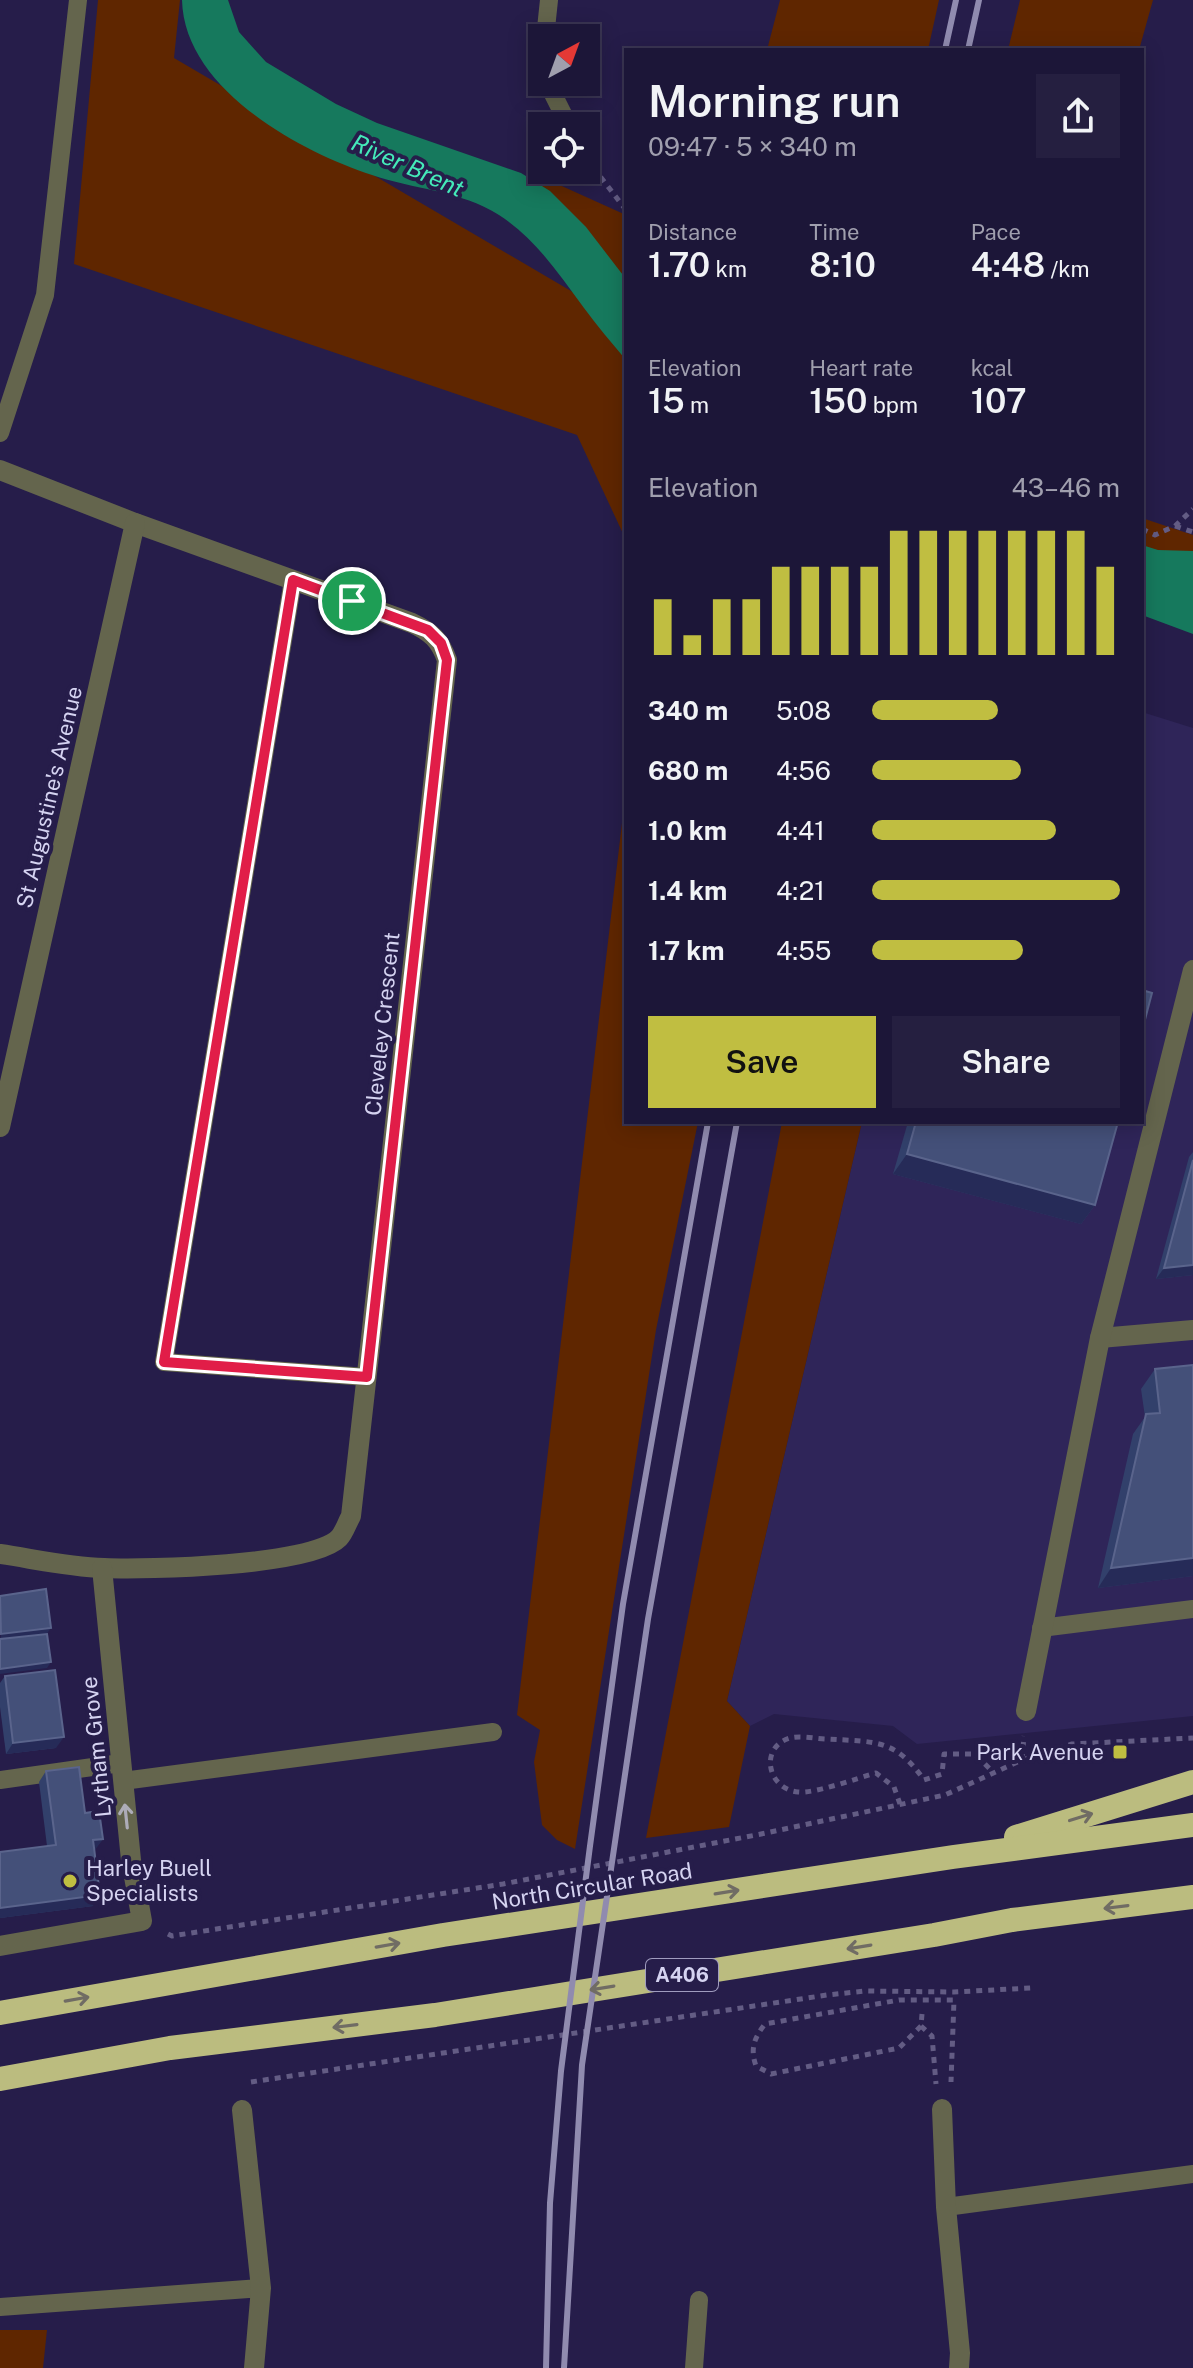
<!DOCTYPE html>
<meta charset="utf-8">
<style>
:root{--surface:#1c1638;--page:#251f40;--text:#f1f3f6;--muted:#a09fae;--line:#3a3553;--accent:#c0be41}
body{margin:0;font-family:"Public Sans",sans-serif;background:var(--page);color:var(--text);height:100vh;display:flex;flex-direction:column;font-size:30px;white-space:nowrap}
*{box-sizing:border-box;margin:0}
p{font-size:26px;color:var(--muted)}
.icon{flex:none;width:44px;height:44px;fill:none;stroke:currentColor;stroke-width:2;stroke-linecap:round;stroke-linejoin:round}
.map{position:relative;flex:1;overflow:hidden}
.sheet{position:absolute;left:624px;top:48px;width:520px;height:1076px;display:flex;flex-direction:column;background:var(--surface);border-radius:0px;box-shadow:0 4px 20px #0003,0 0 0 2px var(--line)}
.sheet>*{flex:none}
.needle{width:52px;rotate:41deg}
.controls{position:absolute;left:528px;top:24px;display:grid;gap:16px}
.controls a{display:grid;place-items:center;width:72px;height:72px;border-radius:0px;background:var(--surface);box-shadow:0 4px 20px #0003,0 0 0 2px var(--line);font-size:40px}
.pin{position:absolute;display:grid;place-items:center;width:68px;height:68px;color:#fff;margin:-34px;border:4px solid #fff;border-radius:50%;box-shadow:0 2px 8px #0007}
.round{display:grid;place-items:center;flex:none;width:84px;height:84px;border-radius:0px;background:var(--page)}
.headline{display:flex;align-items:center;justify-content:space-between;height:136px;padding:0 24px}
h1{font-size:44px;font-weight:600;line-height:60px}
.metrics{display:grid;grid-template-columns:repeat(3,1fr);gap:12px;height:136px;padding:8px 24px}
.metrics div{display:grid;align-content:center}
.metrics b{font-size:34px;font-weight:600}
.metrics small{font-size:22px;font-weight:400}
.metrics p{font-size:22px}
.chart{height:224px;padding:16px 24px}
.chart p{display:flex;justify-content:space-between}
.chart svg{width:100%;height:144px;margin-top:8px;stroke:var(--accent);stroke-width:6}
.action{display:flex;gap:16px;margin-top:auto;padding:16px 24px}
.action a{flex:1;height:92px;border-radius:0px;background:var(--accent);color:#111;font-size:32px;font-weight:600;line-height:92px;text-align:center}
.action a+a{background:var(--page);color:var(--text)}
ul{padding:0 24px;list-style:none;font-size:26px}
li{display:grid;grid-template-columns:128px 96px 1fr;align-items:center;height:60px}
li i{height:20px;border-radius:10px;background:var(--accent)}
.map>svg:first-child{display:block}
</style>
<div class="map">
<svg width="1193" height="2368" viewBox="0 0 1193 2368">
<rect width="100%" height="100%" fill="#261d4a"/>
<path fill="#2f2559" d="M 1142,712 L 1193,728 L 1193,1716 L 917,1744 L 893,1726 L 774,1714 L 750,1726 L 727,1701 L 862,1122 L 1142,1122 Z"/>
<g fill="#5f2600">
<path d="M 98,0 L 180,0 L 174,58 L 583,298 L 533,173 L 626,215 L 626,540 L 577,435 L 74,264 Z"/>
<path d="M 780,0 L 939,0 L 928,50 L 767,50 Z"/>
<path d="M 1020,0 L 1153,0 L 1139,50 L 1008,50 Z"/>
<path d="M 1142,518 L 1193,535 L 1193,595 L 1142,586 Z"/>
<path d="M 626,789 L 626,1122 L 698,1122 L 656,1330 L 575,1849 L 557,1840 L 542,1825 L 534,1762 L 540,1730 L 517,1715 Z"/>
<path d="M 782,1122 L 862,1122 L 727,1701 L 750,1726 L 729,1827 L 646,1838 Z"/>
<path d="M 0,2330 L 47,2330 L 43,2368 L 0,2368 Z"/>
</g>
<g fill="#16795d">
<path d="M 182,0 L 228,0 L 239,32 L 266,62 L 336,104 L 377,123 L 521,173 L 550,191 L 586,227 L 626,279 L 626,360 C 612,343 597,326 584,308 C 558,273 536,239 499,215 C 462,191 412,189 372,175 C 298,151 184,88 182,0 Z"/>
<path d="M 1142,545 L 1158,550 L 1193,551 L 1193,634 L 1142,615 Z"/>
</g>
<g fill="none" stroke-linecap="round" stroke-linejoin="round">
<g stroke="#635c84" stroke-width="5" stroke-dasharray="6 6" stroke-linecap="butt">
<path d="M 586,158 L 626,210"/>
<path d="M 1175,526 L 1193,532"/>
<path d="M 1142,529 L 1155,535 L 1175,526 L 1193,509"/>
<path d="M 1022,1760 L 1024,1736"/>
<path d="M 900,1804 L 894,1787 L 876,1773 C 858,1778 813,1794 798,1792 C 767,1789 759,1747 790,1738 C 801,1735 817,1739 827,1739 C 874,1742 895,1738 924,1780 L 942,1774 L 944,1754 L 975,1754 L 993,1772"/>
<path d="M 168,1934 L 172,1936 L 503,1884 L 761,1834 L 945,1795 L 1022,1760 L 1072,1744 L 1193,1738"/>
<path d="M 922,2014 L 921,2026 L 899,2048 L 771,2074 L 756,2066 C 750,2049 754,2038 765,2024 L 899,2000 L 954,2000 L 951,2082"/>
<path d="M 921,2026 L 932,2036 L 936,2084"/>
<path d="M 251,2082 L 827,1995 L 865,1991 L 954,1992 L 1031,1988"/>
</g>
<g stroke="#64654d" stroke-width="18">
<path d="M 545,38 L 549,0"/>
<path d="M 547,82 L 569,126"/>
<path d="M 0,433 L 45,295 L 78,0"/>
<path d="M 293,580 L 164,1362 L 367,1377"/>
<path d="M 1041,1628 L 1193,1609"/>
<path d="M 0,1780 L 121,1763"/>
<path d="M 123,1781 L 493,1732"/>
<path d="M 946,2207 L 1193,2174"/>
<path d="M 0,2307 L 261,2288"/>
<path d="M 694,2368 L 699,2300"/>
</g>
<g stroke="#64654d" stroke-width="20">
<path d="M 0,470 L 135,523 L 412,623 C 431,632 440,640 447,660 L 351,1516 C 347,1523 344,1533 339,1538 C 312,1566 146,1570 104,1568 C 69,1567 34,1559 0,1554"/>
<path d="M 0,1127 L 135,523"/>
<path d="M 1100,1338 L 1193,1330"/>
<path d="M 1026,1711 L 1100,1338 L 1193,970"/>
<path d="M 0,1946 L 142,1921 L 131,1860 L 102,1568"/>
<path d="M 942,2109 L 946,2207 L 960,2353 L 959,2368"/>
<path d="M 242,2110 L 261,2288 L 254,2368"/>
</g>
<g stroke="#bbbc7f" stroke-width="24">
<path d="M 1016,1837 L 1193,1782"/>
<path d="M 0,2013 L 443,1935 L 953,1857 L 1193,1825"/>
<path d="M 0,2079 L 170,2048 L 435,2015 L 934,1935 L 1012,1920 L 1193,1897"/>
</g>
<g stroke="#908baf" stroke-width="6">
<path d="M 945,50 L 956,0"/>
<path d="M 968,50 L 979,0"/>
<path d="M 546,2368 L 550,2203 L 561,2071 L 590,1846 L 623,1604 L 708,1122"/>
<path d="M 564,2368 L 582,2065 L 648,1619 L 737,1122"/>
</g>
</g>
<g fill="#32406b">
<path d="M 908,1122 L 1118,1122 L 1095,1205 L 1081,1224 L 893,1174 Z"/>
<path d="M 1193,1152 L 1193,1275 L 1156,1279 L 1189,1157 Z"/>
<path d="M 1193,1365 L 1193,1576 L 1098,1588 L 1133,1434 L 1145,1417 L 1141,1389 L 1155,1369 Z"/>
<path d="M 5,1676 L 56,1748 L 6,1754 L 0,1707 L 0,1683 Z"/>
<path d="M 46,1771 L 85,1813 L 103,1839 L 94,1850 L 93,1906 L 0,1918 L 0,1852 L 47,1846 L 39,1782 Z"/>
</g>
<g fill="#262b58">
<path d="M 907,1154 L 1095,1205 L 1081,1224 L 893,1174 Z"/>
<path d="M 1193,1265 L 1193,1275 L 1156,1279 L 1164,1268 Z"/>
<path d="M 1193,1558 L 1193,1576 L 1098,1588 L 1111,1568 Z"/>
<path d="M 51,1628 L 43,1639 L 0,1644 L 1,1634 Z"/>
<path d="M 51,1662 L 47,1668 L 0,1674 L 0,1669 Z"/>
<path d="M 64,1737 L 56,1748 L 6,1754 L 13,1743 Z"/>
<path d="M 103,1839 L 95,1850 L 85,1851 L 93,1840 Z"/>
<path d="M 100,1895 L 93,1906 L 0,1918 L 0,1908 Z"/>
</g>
<g fill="#445079" stroke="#5a648c" stroke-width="2">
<path d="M 1142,990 L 1152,993 L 1142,1031 Z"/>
<path d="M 916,1122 L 1118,1122 L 1095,1205 L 907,1154 Z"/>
<path d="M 1193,1160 L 1193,1265 L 1164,1268 Z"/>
<path d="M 1193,1365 L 1193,1558 L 1111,1568 L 1146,1414 L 1160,1413 L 1155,1369 Z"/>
<path d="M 46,1589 L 51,1628 L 1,1634 L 0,1596 Z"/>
<path d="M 47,1634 L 51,1662 L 0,1669 L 0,1639 Z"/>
<path d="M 55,1670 L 64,1737 L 13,1743 L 5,1676 Z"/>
<path d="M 79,1767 L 85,1813 L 99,1811 L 103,1839 L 93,1840 L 100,1895 L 0,1908 L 0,1852 L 56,1845 L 46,1771 Z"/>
</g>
<defs><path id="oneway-shaft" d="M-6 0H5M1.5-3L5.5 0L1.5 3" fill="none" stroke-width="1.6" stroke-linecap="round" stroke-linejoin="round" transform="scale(2)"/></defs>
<use stroke="#adacb8" href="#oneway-shaft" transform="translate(126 1816) rotate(-96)"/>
<g stroke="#706c64">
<use href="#oneway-shaft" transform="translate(1081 1817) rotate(-17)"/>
<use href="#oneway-shaft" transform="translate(727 1892) rotate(-9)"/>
<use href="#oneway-shaft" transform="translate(1116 1907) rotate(173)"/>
<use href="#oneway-shaft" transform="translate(388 1945) rotate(-10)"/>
<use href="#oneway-shaft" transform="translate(859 1947) rotate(171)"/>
<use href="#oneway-shaft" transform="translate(602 1988) rotate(171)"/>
<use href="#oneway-shaft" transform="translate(77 1999) rotate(-10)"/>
<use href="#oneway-shaft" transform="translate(345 2026) rotate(173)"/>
</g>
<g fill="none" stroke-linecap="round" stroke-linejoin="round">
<defs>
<path id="route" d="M 293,580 L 428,630 L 441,643 L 447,660 L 367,1377 L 164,1362 Z"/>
</defs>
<use href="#route" stroke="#fff" stroke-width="16"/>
<use href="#route" stroke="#e11d48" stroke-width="10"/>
</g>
<g fill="#c0be41" stroke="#261d4a" stroke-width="3">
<rect x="1112" y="1744" width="16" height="16" rx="4"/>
<circle cx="70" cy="1881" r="8"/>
</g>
<g text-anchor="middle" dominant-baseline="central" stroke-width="8" stroke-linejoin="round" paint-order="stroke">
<rect fill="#261d4a" stroke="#a09cbf" stroke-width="2" x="646" y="1959" width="72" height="32" rx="6"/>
<g font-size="20" font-weight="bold" fill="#d5d3f1">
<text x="682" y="1975">A406</text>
</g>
<g font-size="22" fill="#d5d3f1" stroke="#261d4a">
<text transform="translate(49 797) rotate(-77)">St Augustine's Avenue</text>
<text transform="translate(382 1024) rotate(-84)">Cleveley Crescent</text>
<text transform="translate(96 1747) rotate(-96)">Lytham Grove</text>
<text transform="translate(592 1886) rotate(-9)">North Circular Road</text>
</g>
<g font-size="22" fill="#d5d3f1" stroke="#261d4a" text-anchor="end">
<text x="1104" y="1752">Park Avenue</text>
<text x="86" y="1868" text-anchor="start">Harley Buell<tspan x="86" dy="25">Specialists</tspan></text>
</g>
<g font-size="24" font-style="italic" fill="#44eab9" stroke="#261d4a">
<text transform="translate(408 165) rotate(24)">River Brent</text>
</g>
</g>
</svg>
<div class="controls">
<a><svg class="needle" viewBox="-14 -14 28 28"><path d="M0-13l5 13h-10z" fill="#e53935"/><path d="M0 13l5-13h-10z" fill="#a09fae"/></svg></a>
<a><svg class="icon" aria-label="locate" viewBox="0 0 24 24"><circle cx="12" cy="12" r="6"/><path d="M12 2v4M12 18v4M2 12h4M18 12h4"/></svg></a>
</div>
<div class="pin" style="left:352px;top:601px;background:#1e9e55"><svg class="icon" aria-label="arrive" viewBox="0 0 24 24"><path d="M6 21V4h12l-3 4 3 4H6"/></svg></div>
<section class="sheet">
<div class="headline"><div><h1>Morning run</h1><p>09:47 · 5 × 340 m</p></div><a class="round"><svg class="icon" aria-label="share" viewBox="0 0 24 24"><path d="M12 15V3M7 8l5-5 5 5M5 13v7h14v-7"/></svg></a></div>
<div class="metrics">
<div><p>Distance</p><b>1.70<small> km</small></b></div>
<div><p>Time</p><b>8:10</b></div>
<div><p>Pace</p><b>4:48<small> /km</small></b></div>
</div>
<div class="metrics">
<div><p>Elevation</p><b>15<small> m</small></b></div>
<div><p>Heart rate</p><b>150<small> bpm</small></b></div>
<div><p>kcal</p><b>107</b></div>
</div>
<div class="chart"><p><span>Elevation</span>43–46 m</p>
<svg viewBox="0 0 160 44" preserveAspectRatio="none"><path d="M5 44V27M15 44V38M25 44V27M35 44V27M45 44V17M55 44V17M65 44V17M75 44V17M85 44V6M95 44V6M105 44V6M115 44V6M125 44V6M135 44V6M145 44V6M155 44V17"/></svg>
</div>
<ul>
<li><b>340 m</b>5:08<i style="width:51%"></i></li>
<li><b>680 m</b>4:56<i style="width:60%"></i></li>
<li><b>1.0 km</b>4:41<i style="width:74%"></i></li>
<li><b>1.4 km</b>4:21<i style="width:100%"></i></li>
<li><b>1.7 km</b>4:55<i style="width:61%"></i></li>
</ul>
<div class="action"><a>Save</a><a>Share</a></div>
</section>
</div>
